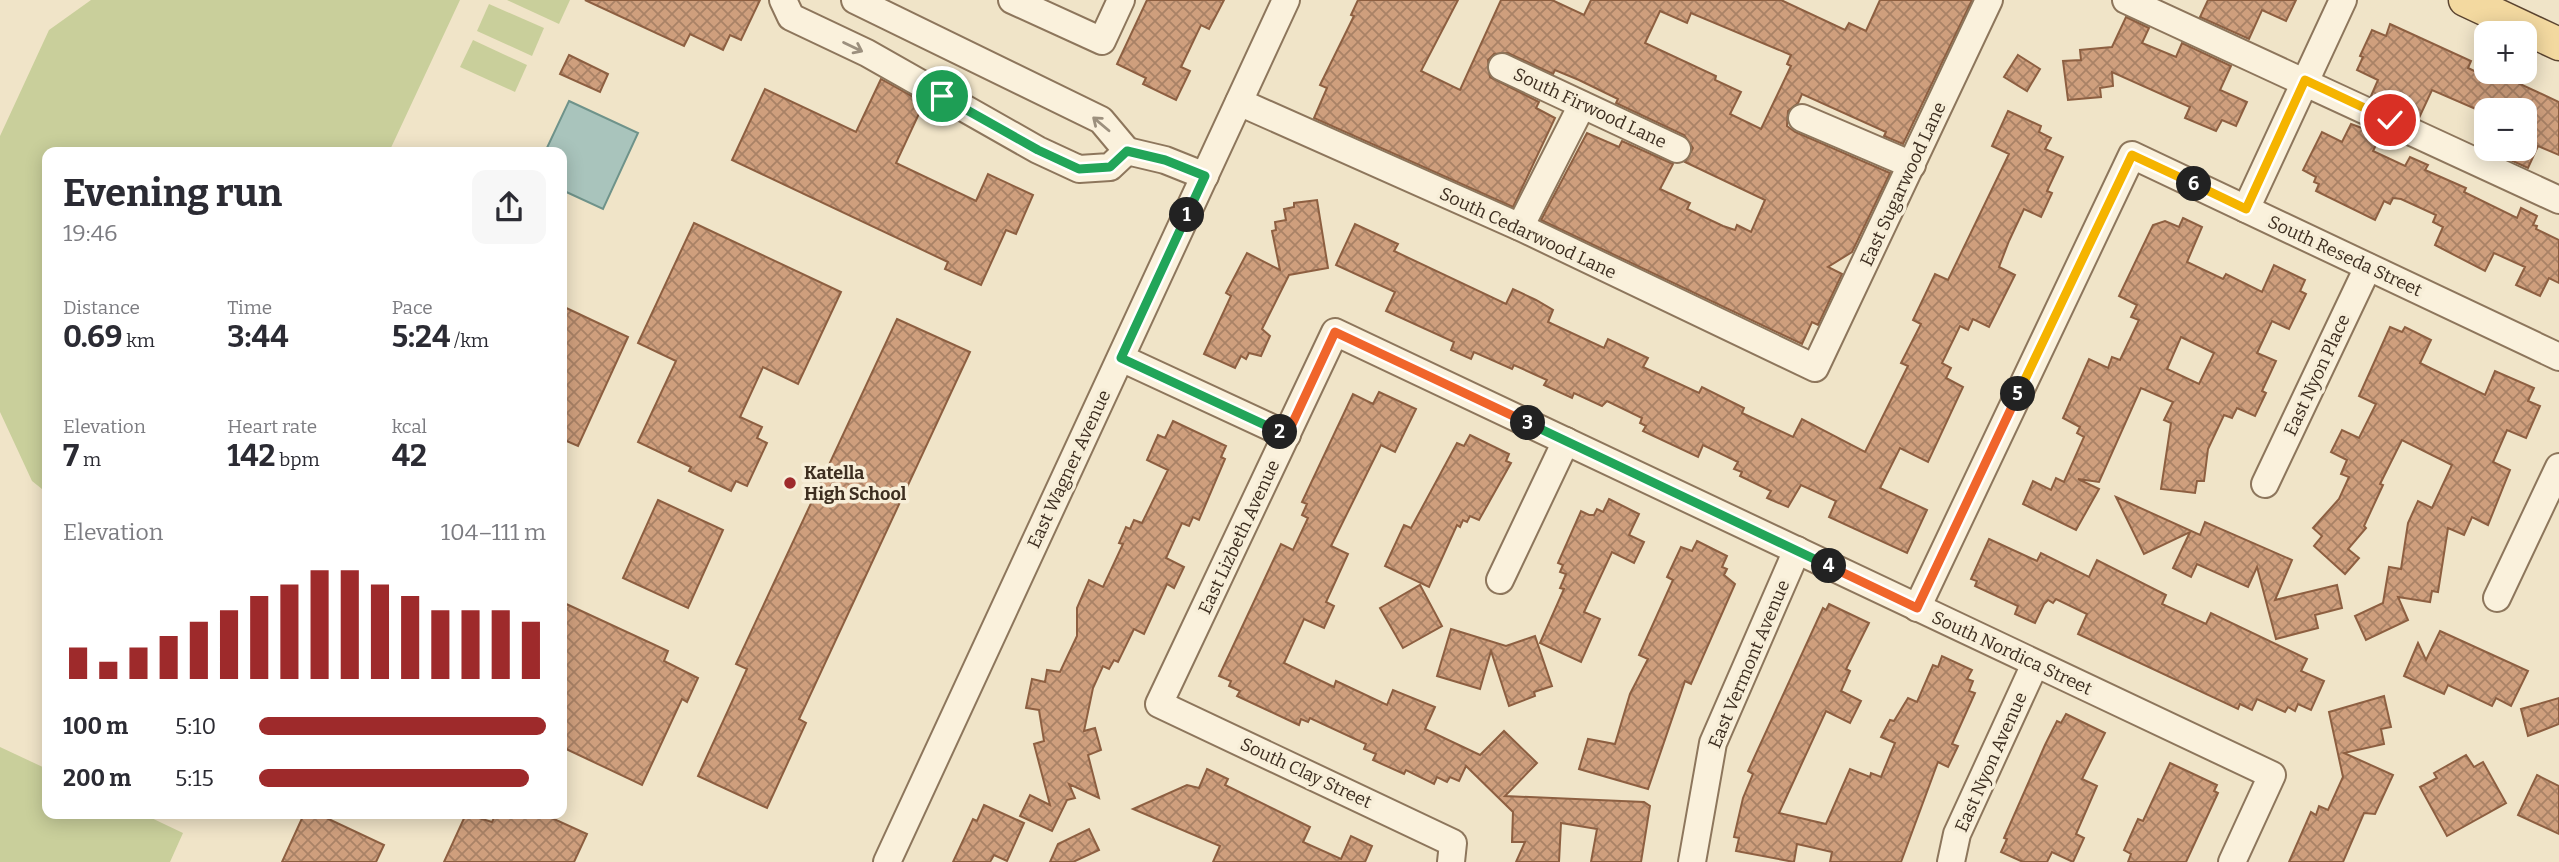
<!DOCTYPE html>
<meta charset="utf-8">
<style>
:root{--surface:#fff;--page:#f7f7f7;--text:#2b2b33;--muted:#7c7c81;--accent:#9e2a2b}
body{margin:0;font-family:Bitter,serif;background:var(--page);color:var(--text);height:100vh;display:flex;flex-direction:column;font-size:26px;white-space:nowrap}
*{box-sizing:border-box;margin:0}
p{font-size:23px;color:var(--muted)}
.icon{flex:none;width:38px;height:38px;fill:none;stroke:currentColor;stroke-width:2;stroke-linecap:round;stroke-linejoin:round}
.map{position:relative;flex:1;overflow:hidden}
.drawer{position:absolute;left:42px;top:147px;width:525px;height:672px;display:flex;flex-direction:column;background:var(--surface);border-radius:14px;box-shadow:0 4px 18px #0003}
.drawer>*{flex:none}
.controls{position:absolute;left:2474px;top:21px;display:grid;gap:14px}
.controls a{display:grid;place-items:center;width:63px;height:63px;border-radius:14px;background:var(--surface);box-shadow:0 4px 18px #0003;font-size:35px}
.pin{position:absolute;display:grid;place-items:center;width:60px;height:60px;color:#fff;margin:-30px;border:4px solid #fff;border-radius:50%;box-shadow:0 2px 7px #0007}
.km{position:absolute;width:35px;height:35px;margin:-18px;border-radius:50%;background:#222;color:#fff;font-size:19px;line-height:35px;text-align:center}
.round{display:grid;place-items:center;flex:none;width:74px;height:74px;border-radius:14px;background:var(--page)}
.head{display:flex;align-items:center;justify-content:space-between;height:119px;padding:0 21px}
h1{font-size:38px;font-weight:700;line-height:52px}
.stats{display:grid;grid-template-columns:repeat(3,1fr);gap:10px;height:119px;padding:7px 21px}
.stats div{display:grid;align-content:center}
.stats b{font-size:30px;font-weight:700}
.stats small{font-size:19px;font-weight:400}
.stats p{font-size:19px}
.chart{height:196px;padding:14px 21px}
.chart p{display:flex;justify-content:space-between}
.chart svg{width:100%;height:126px;margin-top:7px;stroke:var(--accent);stroke-width:6}
ul{padding:0 21px;list-style:none;font-size:23px}
li{display:grid;grid-template-columns:112px 84px 1fr;align-items:center;height:52px}
li i{height:18px;border-radius:9px;background:var(--accent)}
.map>svg:first-child{display:block}
</style>
<div class="map">
<svg width="2559" height="862" viewBox="0 0 2559 862">
<defs>
<pattern id="building-cross-hatch" width="8" height="8" patternUnits="userSpaceOnUse" patternTransform="scale(1.75)"><rect width="8" height="8" fill="#cf9f7d"/><path d="M0 0l8 8M0 8l8-8" fill="none" stroke="#a98266"/></pattern>
</defs>
<rect width="100%" height="100%" fill="#f0e4c8"/>
<g fill="#c9cf9b">
<path d="M 91,0 L 460,0 L 389,152 L 47,152 L 47,493 L 32,481 L 0,412 L 0,136 L 49,30 Z"/>
<path d="M 507,0 L 570,0 L 559,24 Z"/>
<path d="M 489,4 L 544,28 L 532,56 L 477,31 Z"/>
<path d="M 473,40 L 527,65 L 515,92 L 460,67 Z"/>
<path d="M 0,747 L 47,769 L 47,814 L 143,814 L 183,833 L 170,862 L 0,862 Z"/>
</g>
<path fill="#a9c4bc" stroke="#6f938a" stroke-width="2" d="M 569,101 L 638,133 L 603,209 L 562,190 L 562,152 L 545,152 Z"/>
<g fill="url(#building-cross-hatch)" stroke="#8d5f41" stroke-width="2" fill-rule="evenodd">
<path d="M 585,0 L 760,0 L 741,40 L 730,35 L 723,50 L 690,34 L 684,46 Z"/>
<path d="M 1147,0 L 1224,0 L 1209,29 L 1201,25 L 1181,67 L 1190,71 L 1176,100 L 1143,84 L 1146,78 L 1117,64 Z"/>
<path d="M 1358,0 L 1458,0 L 1421,71 L 1460,90 L 1501,0 L 1552,0 L 1584,15 L 1591,0 L 1781,0 L 1845,30 L 1849,23 L 1866,31 L 1880,0 L 1972,0 L 1903,144 L 1884,136 L 1886,132 L 1802,94 L 1798,103 L 1788,111 L 1787,126 L 1795,132 L 1890,173 L 1852,252 L 1828,267 L 1842,274 L 1818,325 L 1812,322 L 1802,344 L 1541,220 L 1587,133 L 1619,147 L 1622,141 L 1673,164 L 1660,189 L 1690,203 L 1687,209 L 1723,226 L 1735,230 L 1737,225 L 1751,232 L 1765,200 L 1685,162 L 1693,148 L 1684,135 L 1616,103 L 1618,99 L 1579,80 L 1555,70 L 1553,74 L 1508,53 L 1494,54 L 1488,60 L 1490,77 L 1539,102 L 1536,108 L 1555,118 L 1513,207 L 1314,118 L 1327,88 L 1320,85 L 1354,16 L 1351,15 ZM 1660,11 L 1687,23 L 1691,13 L 1791,55 L 1787,64 L 1791,66 L 1761,129 L 1730,114 L 1741,92 L 1715,80 L 1716,76 L 1645,43 Z"/>
<path d="M 2208,0 L 2296,0 L 2286,21 L 2262,10 L 2249,39 L 2200,17 Z"/>
<path d="M 2126,17 L 2149,28 L 2142,43 L 2176,57 L 2182,43 L 2231,66 L 2220,90 L 2247,102 L 2236,126 L 2222,120 L 2216,131 L 2185,118 L 2190,107 L 2112,72 L 2113,86 L 2100,88 L 2101,97 L 2068,100 L 2063,61 L 2081,60 L 2080,50 L 2112,47 Z"/>
<path d="M 2390,24 L 2471,61 L 2468,68 L 2499,83 L 2503,76 L 2559,102 L 2559,155 L 2538,146 L 2528,168 L 2486,149 L 2525,149 L 2525,110 L 2478,110 L 2432,90 L 2419,118 L 2371,96 L 2378,80 L 2357,70 L 2363,57 L 2360,56 L 2372,30 L 2386,36 Z"/>
<path d="M 569,55 L 608,74 L 600,92 L 560,74 Z"/>
<path d="M 2018,55 L 2040,69 L 2027,91 L 2004,77 Z"/>
<path d="M 881,79 L 924,103 L 896,163 L 976,201 L 988,174 L 1033,195 L 1016,234 L 1006,230 L 981,285 L 945,269 L 948,262 L 732,160 L 765,89 L 856,132 Z"/>
<path d="M 2008,111 L 2041,126 L 2039,132 L 2051,138 L 2045,149 L 2063,157 L 2047,191 L 2052,193 L 2041,217 L 2024,209 L 2009,241 L 1999,267 L 2015,275 L 1989,327 L 1973,319 L 1968,330 L 1960,326 L 1942,363 L 1951,368 L 1946,378 L 1963,387 L 1928,462 L 1900,448 L 1880,488 L 1927,510 L 1907,553 L 1829,517 L 1836,501 L 1801,485 L 1788,507 L 1767,498 L 1771,491 L 1740,476 L 1742,472 L 1734,469 L 1738,462 L 1703,445 L 1698,457 L 1643,431 L 1646,426 L 1640,423 L 1642,418 L 1607,401 L 1602,406 L 1574,393 L 1572,398 L 1544,385 L 1547,380 L 1514,365 L 1512,369 L 1474,352 L 1471,359 L 1451,350 L 1454,342 L 1386,311 L 1395,292 L 1336,265 L 1355,224 L 1398,244 L 1394,251 L 1506,304 L 1513,289 L 1536,300 L 1553,310 L 1548,322 L 1604,348 L 1608,339 L 1648,358 L 1643,367 L 1699,393 L 1702,387 L 1744,408 L 1742,413 L 1793,437 L 1802,419 L 1865,452 L 1908,366 L 1901,363 L 1921,324 L 1913,320 L 1935,274 L 1948,280 L 2009,154 L 1992,146 Z"/>
<path d="M 2351,124 L 2381,135 L 2373,151 L 2405,166 L 2410,157 L 2428,165 L 2425,170 L 2466,188 L 2464,192 L 2517,218 L 2521,208 L 2537,216 L 2533,225 L 2537,226 L 2536,229 L 2559,240 L 2559,283 L 2549,278 L 2540,296 L 2516,285 L 2525,267 L 2494,253 L 2485,271 L 2435,245 L 2443,227 L 2433,222 L 2436,215 L 2401,199 L 2393,198 L 2390,204 L 2384,201 L 2375,220 L 2316,191 L 2319,184 L 2314,182 L 2316,177 L 2303,170 L 2322,132 L 2342,142 Z"/>
<path d="M 1317,200 L 1328,268 L 1289,275 L 1262,329 L 1270,336 L 1261,356 L 1249,353 L 1246,359 L 1241,356 L 1235,368 L 1204,354 L 1231,296 L 1226,293 L 1247,253 L 1280,270 L 1272,231 L 1276,230 L 1275,222 L 1286,220 L 1284,209 L 1294,207 L 1294,203 Z"/>
<path d="M 2183,218 L 2202,227 L 2187,262 L 2223,279 L 2226,274 L 2262,292 L 2274,265 L 2305,280 L 2300,291 L 2306,294 L 2289,329 L 2272,321 L 2257,353 L 2276,361 L 2262,391 L 2266,393 L 2255,416 L 2237,408 L 2232,418 L 2224,415 L 2208,449 L 2204,481 L 2197,481 L 2195,493 L 2161,489 L 2171,423 L 2164,420 L 2173,402 L 2141,388 L 2099,482 L 2078,479 L 2099,489 L 2076,530 L 2023,504 L 2033,481 L 2051,490 L 2056,478 L 2064,482 L 2084,437 L 2077,433 L 2080,427 L 2063,418 L 2089,359 L 2108,368 L 2112,357 L 2120,360 L 2139,320 L 2131,317 L 2137,305 L 2119,296 L 2153,225 L 2165,221 L 2179,227 ZM 2181,337 L 2214,353 L 2199,384 L 2167,369 Z"/>
<path d="M 694,223 L 841,292 L 798,384 L 763,367 L 740,417 L 762,427 L 757,438 L 767,443 L 747,486 L 736,481 L 731,491 L 689,471 L 691,467 L 638,442 L 676,361 L 638,343 Z"/>
<path d="M 562,306 L 628,337 L 578,446 L 562,439 Z"/>
<path d="M 897,319 L 970,352 L 799,719 L 806,723 L 767,808 L 698,776 L 747,669 L 736,664 Z"/>
<path d="M 2390,327 L 2402,332 L 2405,327 L 2431,340 L 2420,363 L 2485,395 L 2495,371 L 2534,388 L 2528,401 L 2540,406 L 2526,438 L 2507,430 L 2493,462 L 2510,470 L 2488,525 L 2472,517 L 2464,535 L 2448,528 L 2438,592 L 2432,591 L 2430,602 L 2398,597 L 2408,620 L 2366,640 L 2355,616 L 2383,603 L 2389,567 L 2401,569 L 2408,523 L 2418,501 L 2432,508 L 2452,465 L 2402,440 L 2380,484 L 2383,485 L 2364,526 L 2366,528 L 2348,549 L 2359,558 L 2345,574 L 2314,546 L 2322,536 L 2313,528 L 2339,499 L 2349,477 L 2341,474 L 2347,460 L 2331,452 L 2342,430 L 2359,438 L 2376,404 L 2359,396 Z"/>
<path d="M 1379,392 L 1416,409 L 1395,452 L 1381,445 L 1331,546 L 1348,554 L 1326,602 L 1334,606 L 1324,628 L 1304,619 L 1284,663 L 1334,687 L 1336,681 L 1387,705 L 1393,690 L 1435,707 L 1425,729 L 1480,755 L 1504,731 L 1537,763 L 1505,796 L 1644,802 L 1650,806 L 1641,862 L 1591,862 L 1597,829 L 1561,823 L 1559,862 L 1516,862 L 1525,842 L 1512,842 L 1513,812 L 1466,766 L 1459,781 L 1450,777 L 1447,782 L 1437,777 L 1434,784 L 1406,770 L 1404,774 L 1373,760 L 1376,754 L 1364,749 L 1366,744 L 1310,718 L 1308,722 L 1301,719 L 1299,725 L 1237,696 L 1240,691 L 1229,686 L 1231,681 L 1219,676 L 1281,544 L 1293,550 L 1308,518 L 1302,515 L 1307,504 L 1302,502 L 1353,394 L 1373,404 Z"/>
<path d="M 1173,421 L 1226,446 L 1221,457 L 1225,459 L 1199,520 L 1193,517 L 1189,526 L 1182,523 L 1166,558 L 1184,567 L 1174,588 L 1167,584 L 1144,634 L 1134,629 L 1118,662 L 1114,660 L 1109,669 L 1103,666 L 1093,688 L 1084,731 L 1095,728 L 1101,750 L 1088,755 L 1099,798 L 1069,784 L 1075,798 L 1067,800 L 1052,831 L 1020,816 L 1030,795 L 1050,805 L 1034,744 L 1044,741 L 1039,710 L 1026,708 L 1032,679 L 1045,682 L 1047,670 L 1060,672 L 1077,636 L 1077,608 L 1089,580 L 1103,587 L 1123,544 L 1119,543 L 1126,527 L 1130,529 L 1134,520 L 1142,523 L 1168,470 L 1147,460 L 1158,435 L 1165,438 Z"/>
<path d="M 1470,435 L 1509,454 L 1506,461 L 1511,463 L 1479,520 L 1470,516 L 1467,522 L 1463,520 L 1460,527 L 1457,525 L 1429,587 L 1385,566 L 1404,525 L 1411,528 L 1457,443 L 1464,446 Z"/>
<path d="M 2116,497 L 2200,535 L 2205,522 L 2292,560 L 2275,600 L 2337,585 L 2342,608 L 2315,615 L 2318,628 L 2276,639 L 2257,567 L 2248,587 L 2197,564 L 2191,577 L 2173,568 L 2190,532 L 2144,554 Z"/>
<path d="M 1609,499 L 1639,514 L 1629,535 L 1644,542 L 1634,563 L 1612,552 L 1584,612 L 1600,619 L 1581,662 L 1540,643 L 1564,589 L 1560,588 L 1566,574 L 1560,572 L 1563,565 L 1558,563 L 1581,511 L 1589,515 L 1594,515 L 1597,509 L 1603,512 Z"/>
<path d="M 658,500 L 723,530 L 688,608 L 623,578 Z"/>
<path d="M 1989,539 L 2037,561 L 2041,553 L 2089,577 L 2097,560 L 2166,595 L 2162,604 L 2206,624 L 2211,613 L 2307,659 L 2301,671 L 2324,681 L 2311,710 L 2298,704 L 2295,711 L 2288,707 L 2285,712 L 2257,699 L 2252,710 L 2240,704 L 2238,709 L 2078,634 L 2087,614 L 2056,599 L 2053,603 L 2048,600 L 2044,604 L 2035,623 L 2015,614 L 2018,606 L 1975,586 L 1977,581 L 1971,579 Z"/>
<path d="M 1697,541 L 1727,556 L 1722,567 L 1727,569 L 1724,575 L 1735,584 L 1691,684 L 1685,681 L 1648,789 L 1579,769 L 1588,739 L 1615,744 L 1630,694 L 1648,659 L 1639,655 L 1673,580 L 1667,577 L 1681,547 L 1692,551 Z"/>
<path d="M 1420,585 L 1442,626 L 1403,648 L 1380,608 Z"/>
<path d="M 562,602 L 668,651 L 664,661 L 698,678 L 687,702 L 682,699 L 642,785 L 562,747 Z"/>
<path d="M 1829,604 L 1869,623 L 1846,669 L 1850,671 L 1841,691 L 1861,701 L 1850,723 L 1826,711 L 1779,813 L 1826,824 L 1850,769 L 1870,777 L 1871,773 L 1881,777 L 1895,743 L 1881,737 L 1890,720 L 1894,721 L 1908,698 L 1917,702 L 1933,665 L 1938,667 L 1942,656 L 1972,670 L 1967,679 L 1973,681 L 1969,691 L 1975,693 L 1952,744 L 1958,746 L 1948,767 L 1938,762 L 1901,862 L 1830,862 L 1832,852 L 1797,844 L 1794,862 L 1736,851 L 1739,838 L 1734,837 L 1743,798 L 1753,774 L 1748,771 L 1823,608 L 1826,610 Z"/>
<path d="M 1451,629 L 1506,646 L 1535,636 L 1552,686 L 1534,692 L 1535,696 L 1509,706 L 1491,651 L 1480,689 L 1437,676 Z"/>
<path d="M 2440,631 L 2528,671 L 2511,706 L 2496,698 L 2492,706 L 2448,685 L 2444,694 L 2404,676 L 2418,643 L 2426,660 Z"/>
<path d="M 2384,696 L 2391,727 L 2381,729 L 2384,744 L 2344,753 L 2393,775 L 2375,814 L 2364,813 L 2343,862 L 2289,862 L 2311,812 L 2316,815 L 2319,806 L 2328,810 L 2343,777 L 2329,712 Z"/>
<path d="M 2559,698 L 2559,724 L 2528,736 L 2521,709 Z"/>
<path d="M 2066,714 L 2105,733 L 2082,779 L 2097,786 L 2076,834 L 2084,838 L 2073,862 L 2052,852 L 2047,862 L 2023,862 L 2001,852 L 2007,839 L 2004,838 L 2045,745 L 2057,721 L 2061,723 Z"/>
<path d="M 2466,755 L 2474,767 L 2483,762 L 2506,803 L 2447,836 L 2420,787 L 2437,778 L 2434,773 Z"/>
<path d="M 2170,763 L 2217,785 L 2214,791 L 2218,793 L 2186,862 L 2128,862 L 2131,854 L 2124,850 L 2138,819 L 2143,821 Z"/>
<path d="M 1207,769 L 1228,779 L 1225,785 L 1310,827 L 1303,842 L 1341,859 L 1351,836 L 1372,846 L 1365,862 L 1213,862 L 1220,846 L 1133,809 L 1187,785 L 1199,788 Z"/>
<path d="M 2537,775 L 2559,786 L 2559,834 L 2518,815 Z"/>
<path d="M 984,805 L 1024,823 L 1007,861 L 994,855 L 990,862 L 953,862 L 973,819 L 977,821 Z"/>
<path d="M 304,814 L 318,814 L 384,845 L 376,862 L 282,862 Z"/>
<path d="M 466,814 L 492,822 L 496,814 L 543,814 L 587,834 L 574,862 L 444,862 Z"/>
<path d="M 1089,829 L 1099,850 L 1073,862 L 1050,862 L 1058,844 Z"/>
</g>
<g fill="none" stroke-linecap="round" stroke-linejoin="round">
<defs>
<g id="minor">
<path d="M 783,0 L 791,17 L 867,53 L 1038,150 L 1079,169 L 1110,167 L 1127,151 L 1101,120 L 855,0"/>
<path d="M 1012,0 L 1102,41 L 1121,0"/>
<path d="M 2126,0 L 2559,200"/>
<path d="M 1502,67 L 1677,149"/>
<path d="M 1239,102 L 1520,227 L 1815,368 L 1989,0"/>
<path d="M 1802,118 L 1912,165"/>
<path d="M 1127,151 L 1165,160 L 1205,176"/>
<path d="M 2246,209 L 2343,0"/>
<path d="M 1520,227 L 1582,105"/>
<path d="M 1121,358 L 1287,435"/>
<path d="M 2265,484 L 2368,267"/>
<path d="M 1500,580 L 1566,441"/>
<path d="M 2497,598 L 2559,467"/>
<path d="M 1917,608 L 2132,155 L 2559,357"/>
<path d="M 887,862 L 1286,0"/>
<path d="M 1451,862 L 1453,843 L 1159,704 L 1335,332 L 2272,775 L 2232,862"/>
<path d="M 1692,862 L 1713,743 L 1797,550"/>
<path d="M 1951,862 L 1957,834 L 2035,664"/>
</g>
<path id="major" d="M 2465,0 L 2559,44"/>
</defs>
<use href="#minor" stroke="#8d765c" stroke-width="30"/>
<use href="#major" stroke="#5b4430" stroke-width="35"/>
<use href="#minor" stroke="#faf1dc" stroke-width="26"/>
<use href="#major" stroke="#f3d9a0" stroke-width="32"/>
</g>
<defs><path id="oneway-shaft" d="M-6 0H5M1.5-3L5.5 0L1.5 3" fill="none" stroke-width="1.6" stroke-linecap="round" stroke-linejoin="round" transform="scale(1.75)"/></defs>
<g stroke="#9c907e">
<use href="#oneway-shaft" transform="translate(853 47) rotate(26)"/>
<use href="#oneway-shaft" transform="translate(1101 124) rotate(-140)"/>
</g>
<g fill="none" stroke-linecap="round" stroke-linejoin="round">
<defs>
<path id="split-1" d="M 942,96 L 1038,150 L 1079,169 L 1110,167 L 1127,151 L 1165,160 L 1205,176 L 1187,215"/>
<path id="split-2" d="M 1187,215 L 1121,358 L 1280,432"/>
<path id="split-3" d="M 1280,432 L 1287,435 L 1335,332 L 1528,423"/>
<path id="split-4" d="M 1528,423 L 1829,566"/>
<path id="split-5" d="M 1829,566 L 1917,608 L 2018,394"/>
<path id="split-6" d="M 2018,394 L 2132,155 L 2194,184"/>
<path id="split-7" d="M 2194,184 L 2246,209 L 2305,80 L 2390,120"/>
</defs>
<use href="#split-1" stroke="#fff" stroke-width="14"/>
<use href="#split-2" stroke="#fff" stroke-width="14"/>
<use href="#split-3" stroke="#fff" stroke-width="14"/>
<use href="#split-4" stroke="#fff" stroke-width="14"/>
<use href="#split-5" stroke="#fff" stroke-width="14"/>
<use href="#split-6" stroke="#fff" stroke-width="14"/>
<use href="#split-7" stroke="#fff" stroke-width="14"/>
<use href="#split-1" stroke="#22a559" stroke-width="9"/>
<use href="#split-2" stroke="#22a559" stroke-width="9"/>
<use href="#split-3" stroke="#f0652b" stroke-width="9"/>
<use href="#split-4" stroke="#22a559" stroke-width="9"/>
<use href="#split-5" stroke="#f0652b" stroke-width="9"/>
<use href="#split-6" stroke="#f5b400" stroke-width="9"/>
<use href="#split-7" stroke="#f5b400" stroke-width="9"/>
</g>
<circle fill="#9e2a2b" stroke="#f7eed8" stroke-width="2.5" cx="790" cy="483" r="7"/>
<g text-anchor="middle" dominant-baseline="central" stroke-width="7" stroke-linejoin="round" paint-order="stroke">
<g font-size="18" fill="#3d2e20" stroke="#f7eed8">
<text transform="translate(1590 108) rotate(25)">South Firwood Lane</text>
<text transform="translate(1903 184) rotate(-65)">East Sugarwood Lane</text>
<text transform="translate(1528 233) rotate(25)">South Cedarwood Lane</text>
<text transform="translate(2345 256) rotate(25)">South Reseda Street</text>
<text transform="translate(2317 375) rotate(-65)">East Nyon Place</text>
<text transform="translate(1069 469) rotate(-65)">East Wagner Avenue</text>
<text transform="translate(1239 537) rotate(-65)">East Lizbeth Avenue</text>
<text transform="translate(2012 653) rotate(25)">South Nordica Street</text>
<text transform="translate(1749 664) rotate(-67)">East Vermont Avenue</text>
<text transform="translate(1991 762) rotate(-66)">East Nyon Avenue</text>
<text transform="translate(1306 773) rotate(25)">South Clay Street</text>
</g>
<g font-size="18" font-weight="bold" fill="#3d2e20" stroke="#f7eed8" text-anchor="start">
<text x="804" y="473">Katella<tspan x="804" dy="21">High School</tspan></text>
</g>
</g>
</svg>
<div class="controls">
<a>+</a>
<a>−</a>
</div>
<div class="pin" style="left:942px;top:96px;background:#1e9e55"><svg class="icon" aria-label="arrive" viewBox="0 0 24 24"><path d="M6 21V4h12l-3 4 3 4H6"/></svg></div>
<div class="pin" style="left:2390px;top:120px;background:#d93025"><svg class="icon" aria-label="check" viewBox="0 0 24 24"><path d="M5 12l5 5 9-10"/></svg></div>
<b class="km" style="left:1187px;top:215px">1</b>
<b class="km" style="left:1280px;top:432px">2</b>
<b class="km" style="left:1528px;top:423px">3</b>
<b class="km" style="left:1829px;top:566px">4</b>
<b class="km" style="left:2018px;top:394px">5</b>
<b class="km" style="left:2194px;top:184px">6</b>
<section class="drawer">
<div class="head"><div><h1>Evening run</h1><p>19:46</p></div><a class="round"><svg class="icon" aria-label="share" viewBox="0 0 24 24"><path d="M12 15V3M7 8l5-5 5 5M5 13v7h14v-7"/></svg></a></div>
<div class="stats">
<div><p>Distance</p><b>0.69<small> km</small></b></div>
<div><p>Time</p><b>3:44</b></div>
<div><p>Pace</p><b>5:24<small> /km</small></b></div>
</div>
<div class="stats">
<div><p>Elevation</p><b>7<small> m</small></b></div>
<div><p>Heart rate</p><b>142<small> bpm</small></b></div>
<div><p>kcal</p><b>42</b></div>
</div>
<div class="chart"><p><span>Elevation</span>104–111 m</p>
<svg viewBox="0 0 160 44" preserveAspectRatio="none"><path d="M5 44V33M15 44V38M25 44V33M35 44V29M45 44V24M55 44V20M65 44V15M75 44V11M85 44V6M95 44V6M105 44V11M115 44V15M125 44V20M135 44V20M145 44V20M155 44V24"/></svg>
</div>
<ul>
<li><b>100 m</b>5:10<i style="width:100%"></i></li>
<li><b>200 m</b>5:15<i style="width:94%"></i></li>
</ul>
</section>
</div>
